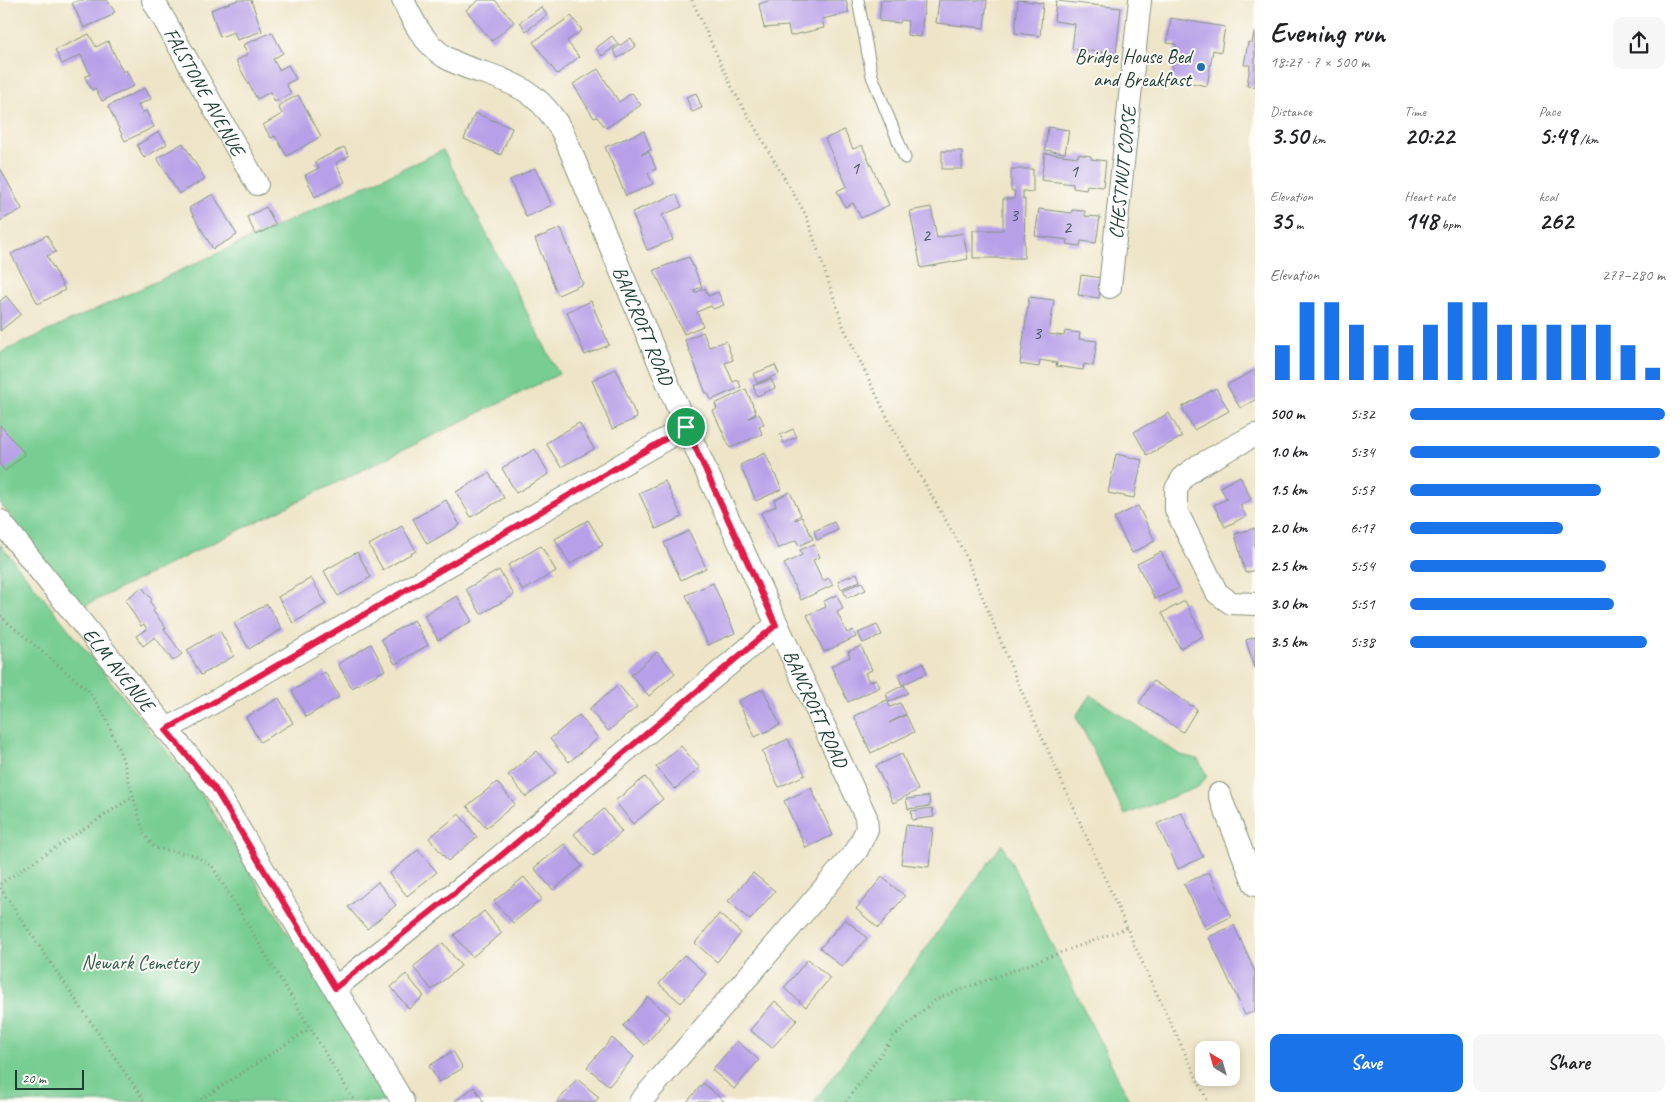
<!DOCTYPE html>
<meta charset="utf-8">
<style>
:root{--surface:#fff;--page:#f6f6f6;--text:#202124;--muted:#757577;--accent:#1a73e8}
body{margin:0;font-family:Caveat,sans-serif;background:var(--page);color:var(--text);height:100vh;display:flex;flex-direction:column;font-size:19px;white-space:nowrap}
*{box-sizing:border-box;margin:0}
p{font-size:16px;color:var(--muted)}
.icon{flex:none;width:28px;height:28px;fill:none;stroke:currentColor;stroke-width:2;stroke-linecap:round;stroke-linejoin:round}
.map{position:relative;flex:1;overflow:hidden}
.side{display:flex;flex-direction:column;background:var(--surface);width:425px}
.side>*{flex:none}
.needle{width:32px;rotate:323deg}
.fabs{position:absolute;left:1195px;top:1041px;display:grid;gap:10px}
.fabs a{display:grid;place-items:center;width:45px;height:45px;border-radius:10px;background:var(--surface);box-shadow:0 2px 8px #0003;font-size:25px}
.scale{position:absolute;left:15px;bottom:12px;width:69px;box-sizing:border-box;padding-left:5px;border:2px solid #1f3d34;border-top:0;font-size:14px;line-height:18px;white-space:nowrap;color:#1f3d34;-webkit-text-stroke:4px #fdfcf7;paint-order:stroke}
.pin{position:absolute;display:grid;place-items:center;width:42px;height:42px;color:#fff;margin:-21px;border:2px solid #fff;border-radius:50%;box-shadow:0 1px 5px #0007}
.round{display:grid;place-items:center;flex:none;width:52px;height:52px;border-radius:10px;background:var(--page)}
.summary{display:flex;align-items:center;justify-content:space-between;height:85px;padding:0 15px}
h1{font-size:28px;font-weight:700;line-height:38px}
.figures{display:grid;grid-template-columns:repeat(3,1fr);gap:8px;height:85px;padding:5px 15px}
.figures div{display:grid;align-content:center}
.figures b{font-size:25px;font-weight:700}
.figures small{font-size:14px;font-weight:400}
.figures p{font-size:14px}
.chart{height:140px;padding:10px 15px}
.chart p{display:flex;justify-content:space-between}
.chart svg{width:100%;height:90px;margin-top:5px;stroke:var(--accent);stroke-width:6}
.action{display:flex;gap:10px;margin-top:auto;padding:10px 15px}
.action a{flex:1;height:58px;border-radius:10px;background:var(--accent);color:#fff;font-size:20px;font-weight:700;line-height:58px;text-align:center}
.action a+a{background:var(--page);color:var(--text)}
ul{padding:0 15px;list-style:none;font-size:16px}
li{display:grid;grid-template-columns:80px 60px 1fr;align-items:center;height:38px}
li i{height:12px;border-radius:6px;background:var(--accent)}
main{display:flex;flex:1;min-height:0}
.map>svg:first-child{display:block}
</style>
<main>
<div class="map">
<svg width="1255" height="1102" viewBox="0 0 1255 1102">
<rect width="100%" height="100%" fill="#fdfcf7"/>
<filter id="ink" filterUnits="userSpaceOnUse"><feTurbulence type="fractalNoise" baseFrequency=".02" numOctaves="2"/><feDisplacementMap in="SourceGraphic" scale="10" xChannelSelector="R" yChannelSelector="G"/><feConvolveMatrix kernelMatrix="1 2 1 2 8 2 1 2 1" color-interpolation-filters="sRGB"/></filter>
<filter id="wash" filterUnits="userSpaceOnUse"><feTurbulence type="fractalNoise" baseFrequency=".0096" numOctaves="4" result="noise"/><feDisplacementMap in="SourceGraphic" scale="20" xChannelSelector="R" yChannelSelector="G"/><feGaussianBlur stdDeviation="1.12" result="paint"/><feColorMatrix in="noise" values="0 0 0 0 0 0 0 0 0 0 0 0 0 0 0 0 0 1.4 0 .05"/><feComposite in="paint" operator="in"/></filter>
<g filter="url(#wash)">
<rect width="100%" height="100%" fill="#eee5c8"/>
<g fill="#77cd92" stroke="#4b8563">
<path d="M 443,150 L 559,374 L 82,607 L 0,503 L 0,353 Z"/>
<path d="M 0,544 L 203,796 L 393,1102 L 0,1102 Z"/>
<path d="M 1091,695 L 1180,755 L 1198,759 L 1207,776 L 1198,787 L 1125,815 L 1076,716 Z"/>
<path d="M 1002,844 L 1130,1102 L 814,1102 Z"/>
</g>
<g id="blocks">
<g fill="#b8a0e8">
<path d="M 80,0 L 107,0 L 115,12 L 112,13 L 113,15 L 84,28 L 72,3 Z"/>
<path d="M 238,0 L 251,0 L 262,31 L 237,40 L 234,32 L 220,37 L 211,10 Z"/>
<path d="M 479,0 L 495,0 L 514,22 L 492,41 L 466,10 Z"/>
<path d="M 771,0 L 846,0 L 849,13 L 822,19 L 824,28 L 790,36 L 788,26 L 764,28 L 759,4 Z"/>
<path d="M 881,0 L 925,0 L 921,37 L 907,35 L 908,21 L 901,20 L 900,23 L 879,21 Z"/>
<path d="M 939,0 L 987,0 L 984,28 L 936,23 Z"/>
<path d="M 1018,0 L 1043,3 L 1040,36 L 1015,33 Z"/>
<path d="M 1056,1 L 1121,8 L 1116,54 L 1072,49 L 1075,24 L 1054,21 Z"/>
<path d="M 541,7 L 547,15 L 526,31 L 520,22 Z"/>
<path d="M 571,16 L 582,30 L 567,41 L 579,57 L 557,74 L 533,42 Z"/>
<path d="M 1171,18 L 1225,27 L 1221,52 L 1213,50 L 1207,86 L 1170,79 L 1176,44 L 1167,43 Z"/>
<path d="M 272,32 L 283,53 L 273,59 L 279,70 L 288,65 L 296,79 L 286,84 L 291,93 L 275,102 L 270,92 L 257,99 L 236,61 L 248,54 L 243,45 Z"/>
<path d="M 1254,33 L 1255,33 L 1255,87 L 1247,86 L 1250,65 L 1244,65 L 1248,42 L 1252,43 Z"/>
<path d="M 89,34 L 96,47 L 108,41 L 123,72 L 126,70 L 134,86 L 102,101 L 95,88 L 92,90 L 85,77 L 90,74 L 81,55 L 62,64 L 55,50 Z"/>
<path d="M 612,36 L 618,44 L 602,56 L 596,48 Z"/>
<path d="M 631,38 L 636,46 L 618,58 L 613,50 Z"/>
<path d="M 598,69 L 619,102 L 632,93 L 641,105 L 606,128 L 597,117 L 594,118 L 573,84 Z"/>
<path d="M 145,88 L 151,99 L 138,105 L 142,113 L 146,111 L 154,127 L 125,141 L 108,106 Z"/>
<path d="M 696,93 L 702,108 L 692,112 L 686,97 Z"/>
<path d="M 298,95 L 321,136 L 287,156 L 275,136 L 271,138 L 263,125 L 282,114 L 278,106 Z"/>
<path d="M 475,113 L 512,128 L 501,155 L 464,139 Z"/>
<path d="M 1048,127 L 1069,130 L 1065,153 L 1045,150 Z"/>
<path d="M 844,130 L 853,149 L 862,145 L 889,205 L 861,218 L 853,203 L 845,207 L 837,191 L 847,186 L 825,139 Z"/>
<path d="M 644,131 L 651,150 L 641,154 L 649,152 L 656,169 L 648,173 L 653,184 L 626,196 L 605,147 Z"/>
<path d="M 159,132 L 167,144 L 144,158 L 137,145 Z"/>
<path d="M 183,143 L 205,179 L 179,194 L 157,158 Z"/>
<path d="M 344,147 L 349,156 L 336,163 L 345,182 L 315,197 L 305,175 L 319,168 L 315,162 Z"/>
<rect x="942" y="151" width="20" height="18"/>
<path d="M 1045,153 L 1078,157 L 1078,154 L 1091,156 L 1091,159 L 1106,161 L 1103,187 L 1087,185 L 1086,190 L 1073,188 L 1073,184 L 1041,180 Z"/>
<path d="M 0,168 L 22,209 L 0,221 Z"/>
<path d="M 535,168 L 552,205 L 526,217 L 510,180 Z"/>
<path d="M 1011,169 L 1033,169 L 1033,192 L 1023,191 L 1023,200 L 1025,199 L 1024,258 L 973,258 L 973,230 L 1003,230 L 1003,199 L 1014,199 L 1015,191 L 1011,191 Z"/>
<path d="M 213,194 L 237,235 L 213,249 L 189,208 Z"/>
<path d="M 676,194 L 682,207 L 662,215 L 673,240 L 647,250 L 632,212 Z"/>
<path d="M 266,207 L 276,225 L 256,235 L 247,217 Z"/>
<path d="M 931,207 L 937,238 L 963,233 L 968,259 L 921,268 L 910,211 Z"/>
<path d="M 1039,209 L 1072,213 L 1072,210 L 1085,211 L 1085,216 L 1100,217 L 1096,243 L 1081,241 L 1080,246 L 1067,244 L 1068,240 L 1035,236 Z"/>
<path d="M 561,228 L 583,284 L 558,295 L 535,239 Z"/>
<path d="M 47,235 L 56,252 L 47,256 L 65,290 L 38,304 L 11,254 Z"/>
<path d="M 689,257 L 702,287 L 694,290 L 695,293 L 705,288 L 708,296 L 718,292 L 724,305 L 713,309 L 711,306 L 697,312 L 703,326 L 684,334 L 654,270 Z"/>
<path d="M 1081,275 L 1102,278 L 1099,298 L 1078,295 Z"/>
<path d="M 6,296 L 21,314 L 0,331 L 0,301 Z"/>
<path d="M 1029,297 L 1054,300 L 1049,334 L 1064,336 L 1065,331 L 1080,333 L 1079,339 L 1097,341 L 1093,366 L 1084,364 L 1083,370 L 1056,366 L 1057,363 L 1040,360 L 1039,367 L 1020,364 Z"/>
<path d="M 591,301 L 609,345 L 585,355 L 567,312 Z"/>
<path d="M 703,332 L 709,347 L 726,341 L 733,360 L 725,363 L 733,382 L 738,380 L 741,387 L 711,400 L 708,393 L 706,393 L 685,340 Z"/>
<path d="M 775,365 L 779,374 L 757,383 L 753,374 Z"/>
<path d="M 616,369 L 637,418 L 612,429 L 592,380 Z"/>
<path d="M 1255,370 L 1255,400 L 1240,408 L 1227,385 Z"/>
<path d="M 771,379 L 775,388 L 757,396 L 753,386 Z"/>
<path d="M 1216,388 L 1229,411 L 1194,430 L 1182,407 Z"/>
<path d="M 746,389 L 756,413 L 749,418 L 759,414 L 764,424 L 759,426 L 762,434 L 730,448 L 713,411 L 717,409 L 715,404 Z"/>
<path d="M 1169,413 L 1182,437 L 1147,455 L 1134,432 Z"/>
<path d="M 579,423 L 594,449 L 561,467 L 546,443 Z"/>
<path d="M 0,425 L 25,454 L 5,471 L 0,465 Z"/>
<path d="M 793,429 L 797,437 L 784,443 L 780,435 Z"/>
<path d="M 535,449 L 549,474 L 516,493 L 502,468 Z"/>
<path d="M 765,453 L 782,489 L 756,501 L 740,465 Z"/>
<path d="M 1116,454 L 1142,460 L 1134,498 L 1108,493 Z"/>
<path d="M 489,473 L 504,498 L 471,517 L 456,492 Z"/>
<path d="M 1240,476 L 1251,499 L 1240,505 L 1246,516 L 1225,527 L 1214,505 L 1227,499 L 1220,487 Z"/>
<path d="M 665,481 L 682,517 L 656,529 L 639,493 Z"/>
<path d="M 790,492 L 801,515 L 795,519 L 795,520 L 802,517 L 813,539 L 799,546 L 796,540 L 778,549 L 761,513 L 776,506 L 774,500 Z"/>
<path d="M 446,500 L 460,525 L 427,544 L 413,519 Z"/>
<path d="M 1138,506 L 1155,541 L 1132,553 L 1114,518 Z"/>
<path d="M 588,520 L 603,545 L 570,564 L 555,539 Z"/>
<path d="M 834,522 L 838,530 L 817,540 L 814,531 Z"/>
<path d="M 402,526 L 416,551 L 383,570 L 369,545 Z"/>
<path d="M 1255,528 L 1255,570 L 1245,573 L 1235,534 Z"/>
<path d="M 689,531 L 706,568 L 681,580 L 664,543 Z"/>
<path d="M 814,544 L 820,557 L 813,560 L 823,581 L 829,578 L 833,585 L 801,600 L 784,564 L 802,555 L 800,550 Z"/>
<path d="M 541,546 L 556,571 L 523,591 L 508,565 Z"/>
<path d="M 357,552 L 371,577 L 338,596 L 324,571 Z"/>
<path d="M 1161,552 L 1179,588 L 1155,599 L 1137,564 Z"/>
<path d="M 499,570 L 514,595 L 481,614 L 466,589 Z"/>
<path d="M 857,573 L 860,581 L 841,589 L 838,581 Z"/>
<path d="M 311,578 L 326,604 L 293,623 L 278,597 Z"/>
<path d="M 862,582 L 866,590 L 847,598 L 843,590 Z"/>
<path d="M 713,583 L 735,633 L 708,645 L 686,595 Z"/>
<path d="M 142,587 L 152,600 L 150,602 L 155,609 L 153,611 L 166,628 L 164,629 L 182,654 L 173,661 L 155,637 L 143,646 L 136,636 L 147,629 L 144,624 L 141,626 L 125,600 Z"/>
<path d="M 837,595 L 843,609 L 837,612 L 847,633 L 853,630 L 856,637 L 824,652 L 807,615 L 826,607 L 824,601 Z"/>
<path d="M 457,596 L 472,621 L 438,640 L 424,615 Z"/>
<path d="M 1185,601 L 1203,636 L 1180,648 L 1162,613 Z"/>
<path d="M 267,604 L 282,629 L 249,649 L 234,623 Z"/>
<path d="M 414,620 L 428,645 L 395,664 L 381,639 Z"/>
<path d="M 877,625 L 882,635 L 863,643 L 858,633 Z"/>
<path d="M 220,631 L 234,656 L 201,675 L 187,650 Z"/>
<path d="M 1255,637 L 1255,668 L 1254,668 L 1246,640 Z"/>
<path d="M 371,644 L 385,670 L 352,688 L 338,664 Z"/>
<path d="M 861,646 L 872,670 L 865,673 L 869,682 L 876,679 L 880,687 L 848,702 L 831,666 L 850,657 L 848,652 Z"/>
<path d="M 657,652 L 675,673 L 649,696 L 631,675 Z"/>
<path d="M 923,663 L 927,673 L 902,685 L 898,675 Z"/>
<path d="M 325,672 L 339,697 L 306,717 L 292,691 Z"/>
<path d="M 1153,681 L 1197,709 L 1183,732 L 1139,703 Z"/>
<path d="M 619,685 L 637,707 L 608,731 L 589,709 Z"/>
<path d="M 904,685 L 908,693 L 889,702 L 886,694 Z"/>
<path d="M 763,689 L 780,725 L 755,737 L 738,701 Z"/>
<path d="M 279,698 L 293,723 L 260,742 L 246,717 Z"/>
<path d="M 887,700 L 890,707 L 900,703 L 906,714 L 889,723 L 906,715 L 914,732 L 871,753 L 854,716 Z"/>
<path d="M 579,715 L 598,738 L 569,762 L 550,739 Z"/>
<path d="M 788,739 L 805,775 L 779,787 L 762,751 Z"/>
<path d="M 681,746 L 700,768 L 675,789 L 656,767 Z"/>
<path d="M 537,751 L 556,773 L 526,797 L 508,775 Z"/>
<path d="M 902,754 L 918,790 L 893,803 L 876,766 Z"/>
<path d="M 645,777 L 663,799 L 633,824 L 615,801 Z"/>
<path d="M 497,782 L 515,804 L 486,828 L 467,806 Z"/>
<path d="M 811,788 L 833,835 L 806,848 L 784,801 Z"/>
<path d="M 929,796 L 930,806 L 908,809 L 906,799 Z"/>
<path d="M 932,808 L 934,817 L 912,820 L 911,811 Z"/>
<path d="M 604,809 L 622,832 L 593,856 L 574,834 Z"/>
<path d="M 1181,812 L 1203,857 L 1178,869 L 1157,824 Z"/>
<path d="M 459,814 L 477,837 L 448,861 L 429,838 Z"/>
<path d="M 906,825 L 933,828 L 929,867 L 901,864 Z"/>
<path d="M 564,844 L 582,866 L 553,890 L 534,868 Z"/>
<path d="M 418,850 L 437,872 L 407,896 L 389,874 Z"/>
<path d="M 1209,872 L 1231,917 L 1206,929 L 1184,884 Z"/>
<path d="M 753,873 L 775,891 L 750,920 L 728,901 Z"/>
<path d="M 524,877 L 542,899 L 513,923 L 494,901 Z"/>
<path d="M 882,877 L 905,896 L 878,928 L 856,909 Z"/>
<path d="M 378,882 L 396,905 L 367,929 L 348,907 Z"/>
<path d="M 484,911 L 502,933 L 472,957 L 454,935 Z"/>
<path d="M 719,914 L 741,933 L 717,962 L 695,943 Z"/>
<path d="M 845,919 L 867,938 L 842,967 L 820,948 Z"/>
<path d="M 1234,925 L 1255,972 L 1255,1011 L 1245,1015 L 1209,937 Z"/>
<path d="M 443,943 L 461,966 L 432,990 L 413,967 Z"/>
<path d="M 684,955 L 706,974 L 681,1003 L 659,984 Z"/>
<path d="M 808,959 L 830,978 L 806,1007 L 784,988 Z"/>
<path d="M 406,974 L 424,996 L 409,1009 L 391,987 Z"/>
<path d="M 648,997 L 670,1016 L 645,1045 L 623,1026 Z"/>
<path d="M 775,1001 L 797,1020 L 772,1048 L 750,1030 Z"/>
<path d="M 612,1038 L 634,1057 L 609,1086 L 587,1067 Z"/>
<path d="M 737,1041 L 759,1060 L 734,1089 L 712,1070 Z"/>
<path d="M 453,1051 L 463,1068 L 439,1082 L 429,1066 Z"/>
<path d="M 577,1079 L 599,1097 L 595,1102 L 557,1102 Z"/>
<path d="M 703,1083 L 725,1102 L 687,1102 Z"/>
<path d="M 474,1087 L 484,1102 L 454,1102 Z"/>
</g>
</g>
</g>
<g filter="url(#ink)">
<use href="#blocks" fill-opacity="0" stroke="#86917e" stroke-width="1"/>
<g fill="none" stroke-linecap="round" stroke-linejoin="round">
<defs>
<path id="service" d="M 858,0 L 872,76 L 905,158"/>
<g id="minor">
<path id="s1" d="M 153,0 L 257,184"/>
<path id="s2" d="M 403,0 C 413,22 424,43 445,57 C 458,65 473,70 488,74 C 525,87 544,99 563,133 L 686,427 L 866,817 L 867,829 L 857,850 L 640,1102"/>
<path id="s3" d="M 1110,287 L 1140,0"/>
<path d="M 1255,435 L 1198,466 L 1184,476 L 1176,489 L 1176,510 L 1217,593 L 1231,603 L 1255,604"/>
<path id="s4" d="M 0,521 L 215,789 L 403,1102"/>
<path d="M 166,730 L 686,427"/>
<path d="M 1219,794 L 1255,885"/>
<path d="M 335,988 L 491,864 L 776,625"/>
</g>
</defs>
<use href="#service" stroke="#86917e" stroke-width="13"/>
<use href="#minor" stroke="#86917e" stroke-width="24"/>
<g stroke="#86917e" stroke-width="3" stroke-dasharray="1 4" stroke-linecap="butt">
<path d="M 692,0 L 733,90 L 806,215 L 844,328 L 891,425 L 964,552 L 1017,681 L 1148,975 L 1208,1102"/>
<path d="M 0,616 L 89,691 L 106,718 L 123,760 L 144,834 L 155,848 L 194,855 L 212,866 L 355,1102"/>
<path d="M 0,884 L 134,796"/>
<path d="M 0,888 L 145,1102"/>
<path d="M 197,1102 L 309,1029"/>
<path d="M 846,1102 L 893,1037 L 936,999 L 1127,928"/>
</g>
<use href="#service" stroke="#fff" stroke-width="11"/>
<use href="#minor" stroke="#fff" stroke-width="22"/>
</g>
</g>
<g fill="none" stroke-linecap="round" stroke-linejoin="round" filter="url(#ink)">
<defs>
<path id="route" d="M 686,427 L 776,625 L 491,864 L 335,988 L 215,789 L 166,730 Z"/>
</defs>
<use href="#route" stroke="#fff" stroke-width="10"/>
<use href="#route" stroke="#e11d48" stroke-width="6"/>
</g>
<circle fill="#1f6fb2" stroke="#fdfcf7" stroke-width="2" cx="1201" cy="67" r="5"/>
<g text-anchor="middle" dominant-baseline="central" stroke-width="4" stroke-linejoin="round" paint-order="stroke">
<g font-size="18" fill="#455661">
<text x="855" y="168">1</text>
<text x="1074" y="171">1</text>
<text x="1014" y="215">3</text>
<text x="1067" y="227">2</text>
<text x="926" y="235">2</text>
<text x="1037" y="333">3</text>
</g>
<g font-size="20" fill="#1f3d34" stroke="#fdfcf7" text-anchor="end">
<text x="1191" y="56">Bridge House Bed<tspan x="1191" dy="23">and Breakfast</tspan></text>
</g>
<g font-size="20" fill="#1f3d34" stroke="#fdfcf7">
<text stroke="none"><textPath href="#s1" startOffset="105">FALSTONE AVENUE</textPath></text>
<text stroke="none"><textPath href="#s3" startOffset="115">CHESTNUT COPSE</textPath></text>
<text stroke="none"><textPath href="#s2" startOffset="425">BANCROFT ROAD</textPath></text>
<text stroke="none"><textPath href="#s4" startOffset="190">ELM AVENUE</textPath></text>
<text stroke="none"><textPath href="#s2" startOffset="845">BANCROFT ROAD</textPath></text>
</g>
<g font-size="20" fill="#35614c" stroke="#fdfcf7">
<text x="140" y="962">Newark Cemetery</text>
</g>
</g>
</svg>
<div class="fabs">
<a><svg class="needle" viewBox="-14 -14 28 28"><path d="M0-13l5 13h-10z" fill="#e53935"/><path d="M0 13l5-13h-10z" fill="#757577"/></svg></a>
</div>
<div class="scale">20 m</div>
<div class="pin" style="left:686px;top:427px;background:#1e9e55"><svg class="icon" aria-label="arrive" viewBox="0 0 24 24"><path d="M6 21V4h12l-3 4 3 4H6"/></svg></div>
</div>
<section class="side">
<div class="summary"><div><h1>Evening run</h1><p>18:27 · 7 × 500 m</p></div><a class="round"><svg class="icon" aria-label="share" viewBox="0 0 24 24"><path d="M12 15V3M7 8l5-5 5 5M5 13v7h14v-7"/></svg></a></div>
<div class="figures">
<div><p>Distance</p><b>3.50<small> km</small></b></div>
<div><p>Time</p><b>20:22</b></div>
<div><p>Pace</p><b>5:49<small> /km</small></b></div>
</div>
<div class="figures">
<div><p>Elevation</p><b>35<small> m</small></b></div>
<div><p>Heart rate</p><b>148<small> bpm</small></b></div>
<div><p>kcal</p><b>262</b></div>
</div>
<div class="chart"><p><span>Elevation</span>277–280 m</p>
<svg viewBox="0 0 160 44" preserveAspectRatio="none"><path d="M5 44V27M15 44V6M25 44V6M35 44V17M45 44V27M55 44V27M65 44V17M75 44V6M85 44V6M95 44V17M105 44V17M115 44V17M125 44V17M135 44V17M145 44V27M155 44V38"/></svg>
</div>
<ul>
<li><b>500 m</b>5:32<i style="width:100%"></i></li>
<li><b>1.0 km</b>5:34<i style="width:98%"></i></li>
<li><b>1.5 km</b>5:57<i style="width:75%"></i></li>
<li><b>2.0 km</b>6:17<i style="width:60%"></i></li>
<li><b>2.5 km</b>5:54<i style="width:77%"></i></li>
<li><b>3.0 km</b>5:51<i style="width:80%"></i></li>
<li><b>3.5 km</b>5:38<i style="width:93%"></i></li>
</ul>
<div class="action"><a>Save</a><a>Share</a></div>
</section>
</main>
